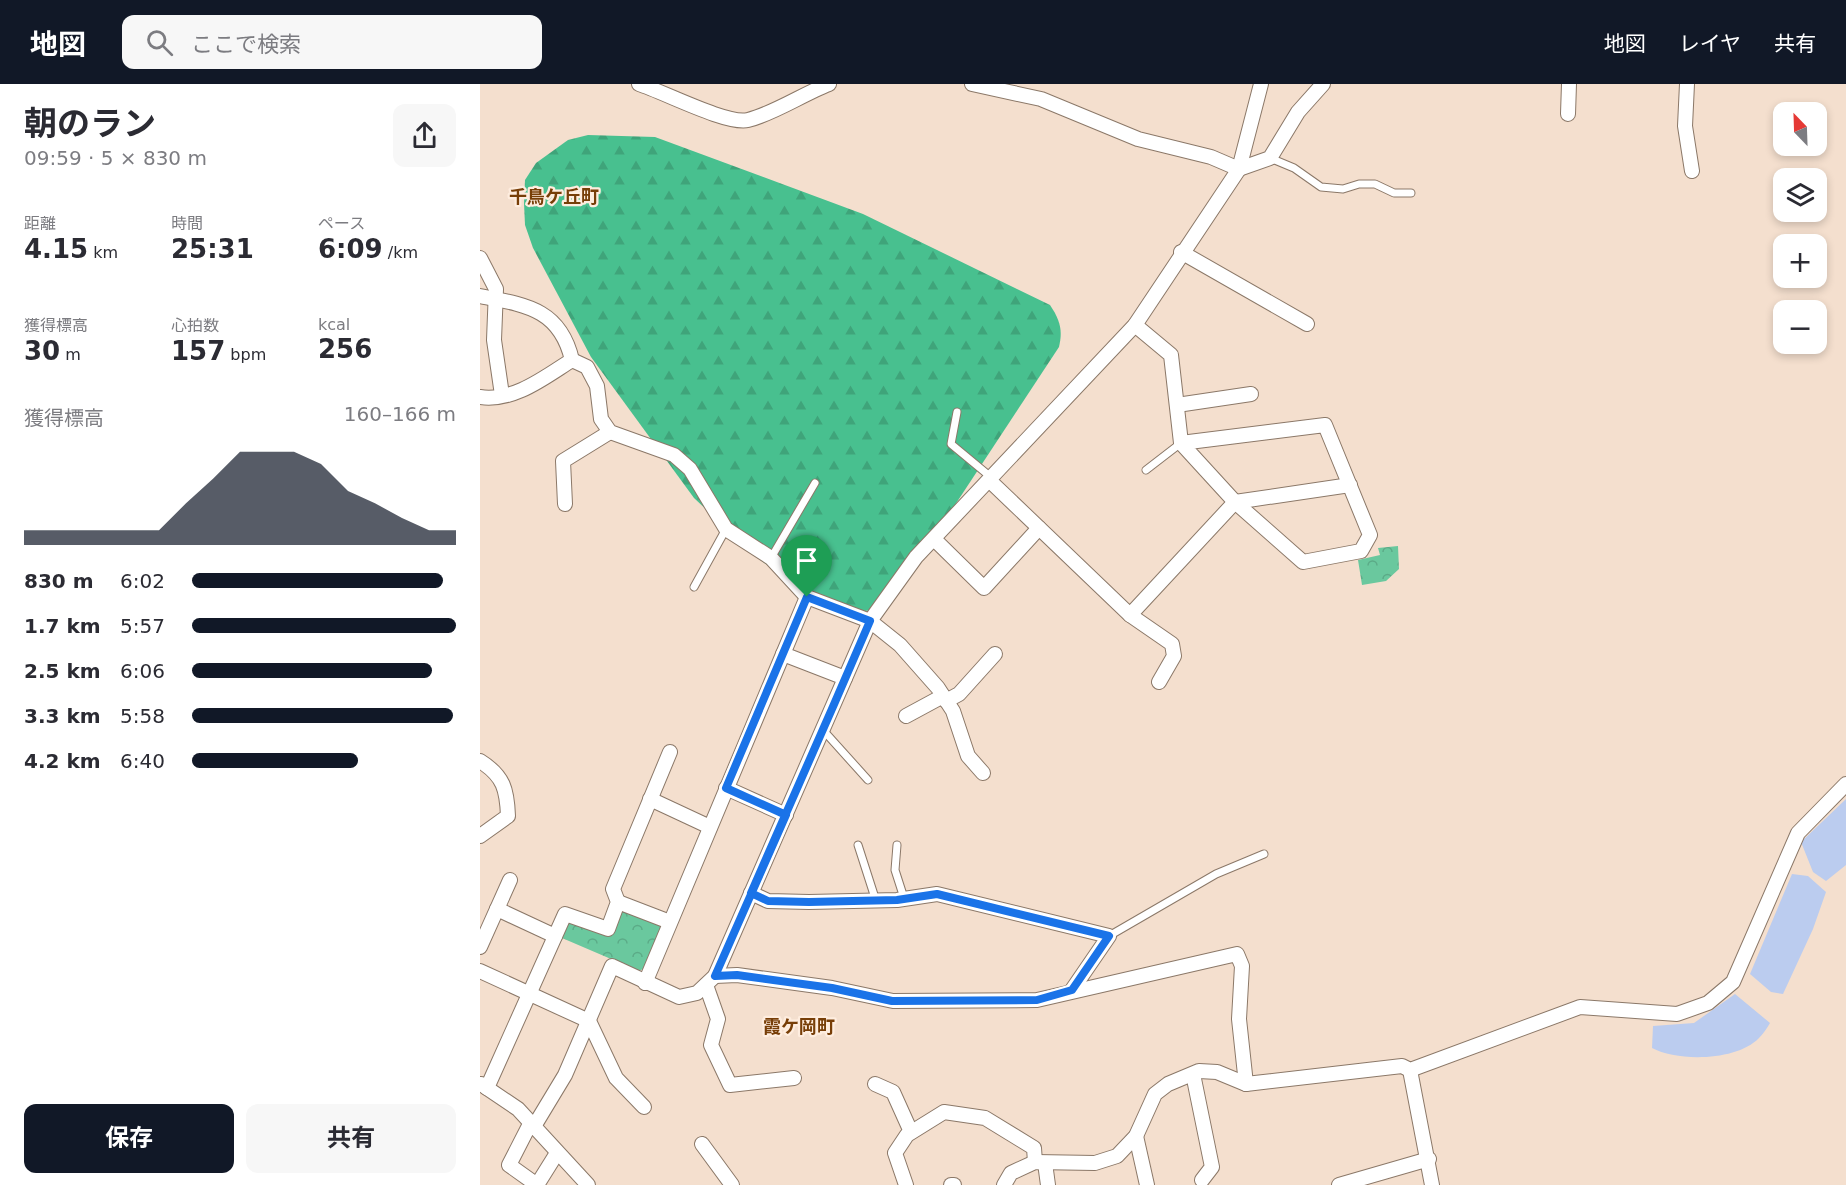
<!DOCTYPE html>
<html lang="ja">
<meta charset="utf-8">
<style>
:root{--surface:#fff;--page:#f7f7f7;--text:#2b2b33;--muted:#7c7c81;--accent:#111827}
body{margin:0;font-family:"DejaVu Sans","Noto Sans JP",sans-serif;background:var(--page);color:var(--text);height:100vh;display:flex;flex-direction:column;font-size:22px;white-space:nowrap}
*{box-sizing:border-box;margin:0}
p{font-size:20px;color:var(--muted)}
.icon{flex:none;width:33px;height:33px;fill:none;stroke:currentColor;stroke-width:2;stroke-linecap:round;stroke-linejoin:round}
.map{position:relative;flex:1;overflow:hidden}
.drawer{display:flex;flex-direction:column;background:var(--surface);width:480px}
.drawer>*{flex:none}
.needle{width:39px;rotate:337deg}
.fabs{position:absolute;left:1293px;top:18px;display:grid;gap:12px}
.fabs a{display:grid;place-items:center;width:54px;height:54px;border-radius:12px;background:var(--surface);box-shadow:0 3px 9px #0003;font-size:30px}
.pin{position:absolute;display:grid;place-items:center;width:51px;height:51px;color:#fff;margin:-62px -26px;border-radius:50% 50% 50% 0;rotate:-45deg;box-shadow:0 0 6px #0007}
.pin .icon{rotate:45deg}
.round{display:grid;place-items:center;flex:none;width:63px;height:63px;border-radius:12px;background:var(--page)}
.head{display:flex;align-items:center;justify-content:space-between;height:102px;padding:0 24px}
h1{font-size:33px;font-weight:700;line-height:45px}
.metrics{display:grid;grid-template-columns:repeat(3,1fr);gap:9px;height:102px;padding:6px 24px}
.metrics div{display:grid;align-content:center}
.metrics b{font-size:26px;font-weight:700}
.metrics small{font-size:16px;font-weight:400}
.metrics p{font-size:16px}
.chart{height:168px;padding:12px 24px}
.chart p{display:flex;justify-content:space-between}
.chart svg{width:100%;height:108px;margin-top:6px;fill:var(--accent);opacity:.7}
.button{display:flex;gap:12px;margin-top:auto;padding:12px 24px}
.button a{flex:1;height:69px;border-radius:12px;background:var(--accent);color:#fff;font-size:24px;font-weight:700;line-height:69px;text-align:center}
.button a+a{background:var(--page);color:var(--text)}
ul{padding:0 24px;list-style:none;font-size:20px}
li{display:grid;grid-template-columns:96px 72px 1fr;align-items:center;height:45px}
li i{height:15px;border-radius:8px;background:var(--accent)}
header{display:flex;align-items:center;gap:36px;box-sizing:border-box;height:84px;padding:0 30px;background:var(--accent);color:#fff}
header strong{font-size:28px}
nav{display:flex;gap:33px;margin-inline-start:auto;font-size:21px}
.search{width:420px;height:54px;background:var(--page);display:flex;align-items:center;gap:15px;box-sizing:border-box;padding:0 21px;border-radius:12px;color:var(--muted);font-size:22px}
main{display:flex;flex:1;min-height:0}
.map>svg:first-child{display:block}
</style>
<header>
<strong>地図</strong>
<div class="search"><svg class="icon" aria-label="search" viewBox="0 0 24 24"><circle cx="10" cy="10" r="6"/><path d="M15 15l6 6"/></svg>ここで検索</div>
<nav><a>地図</a><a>レイヤ</a><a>共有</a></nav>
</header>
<main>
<section class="drawer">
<div class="head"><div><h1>朝のラン</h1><p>09:59 · 5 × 830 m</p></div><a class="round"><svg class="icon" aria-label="share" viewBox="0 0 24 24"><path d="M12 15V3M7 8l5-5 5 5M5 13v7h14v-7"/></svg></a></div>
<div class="metrics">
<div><p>距離</p><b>4.15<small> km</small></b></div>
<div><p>時間</p><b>25:31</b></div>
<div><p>ペース</p><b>6:09<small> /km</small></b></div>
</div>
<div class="metrics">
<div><p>獲得標高</p><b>30<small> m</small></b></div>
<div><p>心拍数</p><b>157<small> bpm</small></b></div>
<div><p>kcal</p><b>256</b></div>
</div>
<div class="chart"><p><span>獲得標高</span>160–166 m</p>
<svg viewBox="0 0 160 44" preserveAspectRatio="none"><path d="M0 44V38L10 38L20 38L30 38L40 38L50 38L60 27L70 17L80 6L90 6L100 6L110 11L120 22L130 27L140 33L150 38L160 38V44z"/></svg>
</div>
<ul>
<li><b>830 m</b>6:02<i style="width:95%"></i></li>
<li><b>1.7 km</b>5:57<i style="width:100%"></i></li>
<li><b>2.5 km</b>6:06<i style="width:91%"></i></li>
<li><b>3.3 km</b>5:58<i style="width:99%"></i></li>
<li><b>4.2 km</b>6:40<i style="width:63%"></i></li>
</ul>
<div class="button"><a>保存</a><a>共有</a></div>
</section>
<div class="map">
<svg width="1366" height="1101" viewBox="0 0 1366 1101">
<defs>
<pattern id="forest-firs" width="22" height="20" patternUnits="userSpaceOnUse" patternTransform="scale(1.5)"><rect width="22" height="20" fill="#48c08f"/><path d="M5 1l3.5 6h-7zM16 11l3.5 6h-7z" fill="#3fa47a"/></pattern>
<pattern id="park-crowns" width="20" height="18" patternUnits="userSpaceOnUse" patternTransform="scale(1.5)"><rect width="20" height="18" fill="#6ac89e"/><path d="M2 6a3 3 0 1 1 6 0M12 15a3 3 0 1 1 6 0" fill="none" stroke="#5bab87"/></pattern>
</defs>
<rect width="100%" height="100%" fill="#f4dfce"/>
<path fill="url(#forest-firs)" d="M 108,51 L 175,53 L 383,130 L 570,221 C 580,236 583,246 579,263 L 417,509 L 398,525 L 385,527 L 369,525 L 316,502 L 279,475 L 214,414 L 111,273 L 53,164 L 45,141 L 44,119 L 45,96 L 56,79 L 88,56 Z"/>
<g fill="url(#park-crowns)">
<path d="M 918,462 L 919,485 L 906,497 L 882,501 L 878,476 L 900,471 L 898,464 Z"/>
<path d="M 140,824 L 179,840 L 182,846 L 167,883 L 159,887 L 82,854 L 88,837 L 130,848 Z"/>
</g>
<g fill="#bbccef">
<path d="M 1366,715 L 1366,781 L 1346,797 L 1333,788 L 1321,758 Z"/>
<path d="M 1312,790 L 1328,792 L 1346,808 L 1333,845 L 1303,910 L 1291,908 L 1270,890 Z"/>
<path d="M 1255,910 L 1290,939 C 1287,944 1283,950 1279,954 C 1257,977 1198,978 1172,964 L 1173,942 L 1214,939 Z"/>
</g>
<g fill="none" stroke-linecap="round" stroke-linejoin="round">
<defs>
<g id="lane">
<path d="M 790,74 L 814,84 L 841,103 L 863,105 L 879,100 L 895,100 L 914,109 L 931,109"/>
<path d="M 477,328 L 471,360 L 512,394"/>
<path d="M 666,386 L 701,359"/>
<path d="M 291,474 L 335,399"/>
<path d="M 214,503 L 246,445"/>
<path d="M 343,646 L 388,696"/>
<path d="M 378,761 L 396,817"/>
<path d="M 417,761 L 415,786 L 424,814"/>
<path d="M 629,852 L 736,790 L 784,770"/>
</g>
<g id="street">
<path d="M 159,0 C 184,8 247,41 268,36 C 293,30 323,10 349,0"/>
<path d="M 492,0 L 561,15 L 658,55 L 731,73 L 759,85 L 790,74 L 818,28 L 843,0"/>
<path d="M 1207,0 L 1205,42 L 1212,87"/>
<path d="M 1088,30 L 1089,0"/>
<path d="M 701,168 L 827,240"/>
<path d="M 0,174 L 16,205 L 14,256 L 22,311"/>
<path d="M 0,212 C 46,221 80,225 92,276"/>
<path d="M 655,241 L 691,271 L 701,359 L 755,418 L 823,478 L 881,467 L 890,451 L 845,341 L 701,359"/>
<path d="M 0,313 C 34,318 65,293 92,276 L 107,283 L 117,302 L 121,335 L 130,348 L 194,371 L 210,385 L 246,445 L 291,474 L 327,513 L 390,537 L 420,561 L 458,604 L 473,627 L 488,672 L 503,689"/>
<path d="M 697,321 L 771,310"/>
<path d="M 510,397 L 650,531 L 692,560 L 694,572 L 679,598"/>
<path d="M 85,420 L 83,377 L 130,348"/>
<path d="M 454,455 L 504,504 L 559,444"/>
<path d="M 650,531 L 755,418 L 870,401"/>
<path d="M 303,570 L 365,594"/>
<path d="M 466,617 L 479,610 L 515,570"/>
<path d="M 426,632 L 463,612"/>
<path d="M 0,677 C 24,692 27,706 28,732 L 0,752"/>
<path d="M 246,704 L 306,731"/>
<path d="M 170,715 L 230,743"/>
<path d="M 271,809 L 288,817 L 329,818 L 417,816 L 457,810 L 629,852 L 592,906"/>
<path d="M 138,818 L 190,838"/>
<path d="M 17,825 L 75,852"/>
<path d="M 0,863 L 30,796"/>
<path d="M 0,887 L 109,937 L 136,994 L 164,1023"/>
<path d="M 235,892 L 257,891 L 352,904 L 413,917 L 557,916 L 757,870 L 762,882 L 759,935 L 766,1000"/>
<path d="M 165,899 L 327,513"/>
<path d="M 226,901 L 238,935 L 231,961 L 250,1001 L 314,994"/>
<path d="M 930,986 L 952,1101"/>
<path d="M 713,990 L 732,1083 L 722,1096"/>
<path d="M 1,1000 L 38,1025 L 108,1101"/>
<path d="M 395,1000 L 413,1008 L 431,1048"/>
<path d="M 7,1004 L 85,830 L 128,845 L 138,818 L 133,805 L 190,668"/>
<path d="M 50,1040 L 29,1081 L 57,1101 L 77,1069"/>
<path d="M 53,1044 L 85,991 L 132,882 L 199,913 L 217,909 L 235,892 L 390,537 L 436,473 L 655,241 L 759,85 L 781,0"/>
<path d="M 656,1052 L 667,1101"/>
<path d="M 222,1060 L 252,1101"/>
<path d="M 565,1079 L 568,1101"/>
<path d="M 426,1101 L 415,1069 L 427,1051 L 464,1028 L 505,1034 L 554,1064 L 555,1078"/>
<path d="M 471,1101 L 474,1101"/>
<path d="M 524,1101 L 531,1089 L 555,1078 L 615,1079 L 637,1072 L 656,1052 L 675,1010 L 688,1000 L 719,987 L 737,988 L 766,1000 L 922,982 L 930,986 L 1100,923 L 1197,930 L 1228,919 L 1253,898 L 1318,749 L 1366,700"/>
<path d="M 859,1101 L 949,1075"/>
</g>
</defs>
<use href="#lane" stroke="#8b7868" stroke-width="9"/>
<use href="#street" stroke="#8b7868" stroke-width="16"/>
<use href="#lane" stroke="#fff" stroke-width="7"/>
<use href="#street" stroke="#fff" stroke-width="14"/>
</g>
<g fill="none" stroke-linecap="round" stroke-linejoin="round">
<defs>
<path id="route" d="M 327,513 L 246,704 L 306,731 L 235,892 L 257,891 L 352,904 L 412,917 L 557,916 L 592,906 L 629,852 L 457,810 L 417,816 L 329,818 L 288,817 L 271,809 C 311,719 351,628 390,537 L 327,513"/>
</defs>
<use href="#route" stroke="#fff" stroke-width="12"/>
<use href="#route" stroke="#1a73e8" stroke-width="8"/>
</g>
<g text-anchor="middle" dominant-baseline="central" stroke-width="4.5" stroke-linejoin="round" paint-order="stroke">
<g font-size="18" font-weight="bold" fill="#773e07" stroke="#feeddf">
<text x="74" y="112">千鳥ケ丘町</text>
<text x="319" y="942">霞ケ岡町</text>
</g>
</g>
</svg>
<div class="fabs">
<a><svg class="needle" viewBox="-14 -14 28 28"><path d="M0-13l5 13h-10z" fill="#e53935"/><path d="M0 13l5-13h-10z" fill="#7c7c81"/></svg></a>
<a><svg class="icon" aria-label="layers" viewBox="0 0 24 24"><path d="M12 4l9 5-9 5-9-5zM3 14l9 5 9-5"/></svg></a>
<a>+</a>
<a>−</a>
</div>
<div class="pin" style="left:327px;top:513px;background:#1e9e55"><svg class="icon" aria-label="arrive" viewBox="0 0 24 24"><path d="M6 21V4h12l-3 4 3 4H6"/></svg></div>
</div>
</main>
